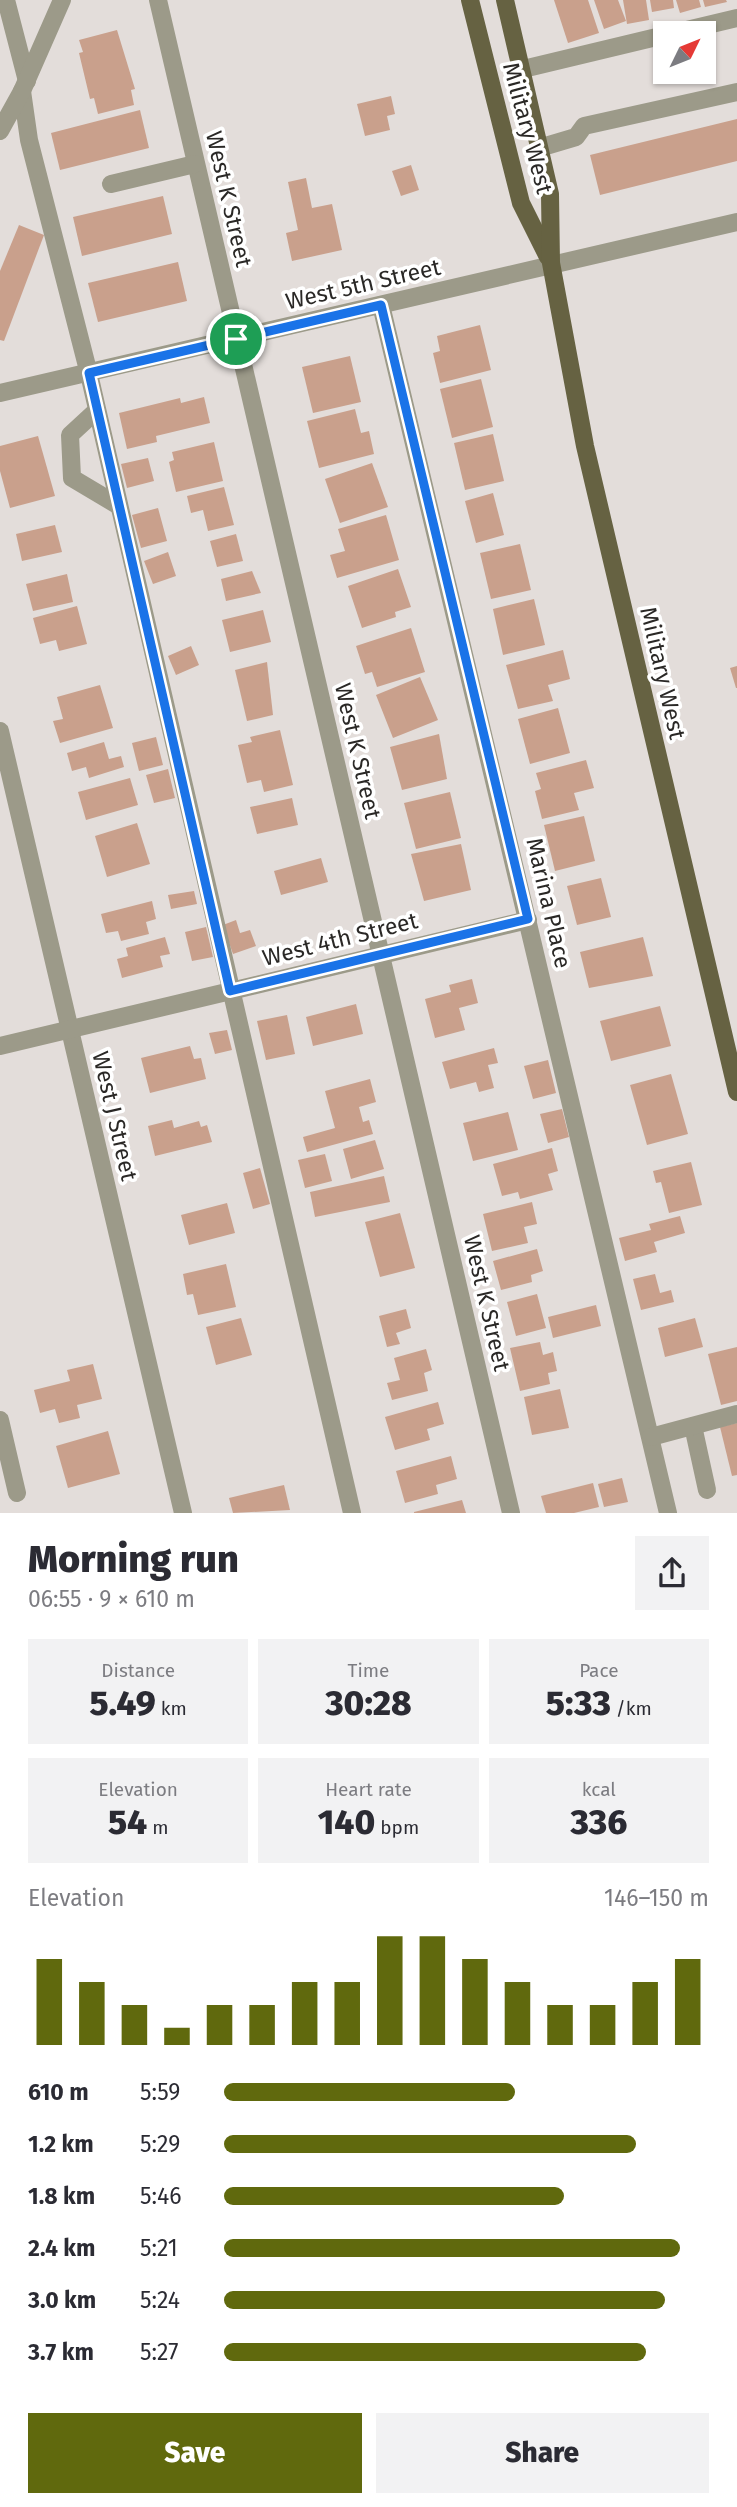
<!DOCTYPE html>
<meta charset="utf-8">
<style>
:root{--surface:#fff;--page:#f2f2f3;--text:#2b2b33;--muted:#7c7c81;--accent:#60690d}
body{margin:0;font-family:"Fira Sans",sans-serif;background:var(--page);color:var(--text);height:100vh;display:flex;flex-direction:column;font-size:26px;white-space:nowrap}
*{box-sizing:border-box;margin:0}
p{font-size:23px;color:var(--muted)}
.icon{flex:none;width:38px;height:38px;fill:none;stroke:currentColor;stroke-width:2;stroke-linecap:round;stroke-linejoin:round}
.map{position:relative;height:1513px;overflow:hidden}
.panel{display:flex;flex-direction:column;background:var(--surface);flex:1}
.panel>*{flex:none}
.needle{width:46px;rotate:47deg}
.fabs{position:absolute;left:653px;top:21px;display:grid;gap:14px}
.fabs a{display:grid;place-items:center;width:63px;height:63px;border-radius:0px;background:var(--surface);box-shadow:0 2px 5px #0004;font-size:35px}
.pin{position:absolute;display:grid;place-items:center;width:60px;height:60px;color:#fff;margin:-30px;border:4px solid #fff;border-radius:50%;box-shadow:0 2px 7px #0007}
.round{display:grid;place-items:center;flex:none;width:74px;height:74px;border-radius:0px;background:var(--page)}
.headline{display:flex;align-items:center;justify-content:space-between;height:119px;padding:0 28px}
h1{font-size:38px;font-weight:800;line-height:52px}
.stats{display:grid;grid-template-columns:repeat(3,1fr);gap:10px;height:119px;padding:7px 28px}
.stats div{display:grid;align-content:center;border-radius:0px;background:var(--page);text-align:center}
.stats b{font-size:35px;font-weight:800}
.stats small{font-size:19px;font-weight:400}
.stats p{font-size:19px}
.chart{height:196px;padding:14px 28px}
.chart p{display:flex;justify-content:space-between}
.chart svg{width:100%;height:126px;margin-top:7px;stroke:var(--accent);stroke-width:6}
.cta{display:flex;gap:14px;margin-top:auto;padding:14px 28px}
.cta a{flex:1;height:80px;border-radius:0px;background:var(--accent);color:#fff;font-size:28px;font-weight:800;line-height:80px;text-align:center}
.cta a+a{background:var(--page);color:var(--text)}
ul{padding:0 28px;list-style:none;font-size:23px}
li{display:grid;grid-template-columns:112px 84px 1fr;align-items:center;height:52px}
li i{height:18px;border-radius:9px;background:var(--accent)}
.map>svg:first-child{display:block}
</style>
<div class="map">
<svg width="737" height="1513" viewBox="0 0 737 1513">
<rect width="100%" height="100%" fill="#e3ddda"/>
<g fill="#c9a08c">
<path d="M 554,0 L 588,0 L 599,33 L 568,43 Z"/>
<path d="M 594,0 L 618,0 L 626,21 L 604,29 Z"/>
<path d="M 623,0 L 646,0 L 649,20 L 627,24 Z"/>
<path d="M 650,0 L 673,0 L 674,8 L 652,12 Z"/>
<path d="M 676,0 L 699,0 L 701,7 L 680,13 Z"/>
<path d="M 703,0 L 726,0 L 727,2 L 705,7 Z"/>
<path d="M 117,30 L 135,89 L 131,90 L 134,105 L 98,114 L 94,98 L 90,99 L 79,53 L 83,52 L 79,40 Z"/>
<path d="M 391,96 L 395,114 L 387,116 L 390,130 L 365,136 L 357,104 Z"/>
<path d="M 140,110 L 149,148 L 60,170 L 51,133 Z"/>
<path d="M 737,119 L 737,161 L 600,195 L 590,155 Z"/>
<path d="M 411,165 L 419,190 L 401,196 L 392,171 Z"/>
<path d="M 306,178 L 312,208 L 332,204 L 342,250 L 292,261 L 286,233 L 298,230 L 288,182 Z"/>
<path d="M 163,196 L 172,234 L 82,256 L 73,217 Z"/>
<path d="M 19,225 L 44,235 L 4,341 L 0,340 L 0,271 Z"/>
<path d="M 178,262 L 187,301 L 98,322 L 88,283 Z"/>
<path d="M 480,325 L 491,370 L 440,383 L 433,353 L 440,351 L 437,336 Z"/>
<path d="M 350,356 L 361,402 L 313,413 L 302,367 Z"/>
<path d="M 481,379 L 493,427 L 452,438 L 440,389 Z"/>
<path d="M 204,397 L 210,423 L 156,436 L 157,442 L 127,449 L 119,413 L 180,398 L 181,403 Z"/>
<path d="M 355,409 L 361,433 L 369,431 L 374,454 L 319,468 L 307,421 Z"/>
<path d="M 493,434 L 504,481 L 465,490 L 454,443 Z"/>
<path d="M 38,436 L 55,496 L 10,508 L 0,471 L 0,446 Z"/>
<path d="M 214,442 L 223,481 L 176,492 L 169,462 L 174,460 L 172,452 Z"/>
<path d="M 148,458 L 154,481 L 127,488 L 121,464 Z"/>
<path d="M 372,463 L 388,507 L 340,523 L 325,479 Z"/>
<path d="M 224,487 L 234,525 L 208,531 L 203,510 L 191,513 L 187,496 Z"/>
<path d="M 493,493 L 504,535 L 476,543 L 465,501 Z"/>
<path d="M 158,508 L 167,541 L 141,548 L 132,515 Z"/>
<path d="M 386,515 L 399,560 L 337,578 L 330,555 L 345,551 L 338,529 Z"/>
<path d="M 55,525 L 62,552 L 22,561 L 16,534 Z"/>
<path d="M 236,534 L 243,561 L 217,567 L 210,541 Z"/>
<path d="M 520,544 L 531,590 L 491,599 L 480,553 Z"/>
<path d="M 168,552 L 176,576 L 153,584 L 144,561 Z"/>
<path d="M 398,569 L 411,607 L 395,612 L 396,617 L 362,628 L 348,586 Z"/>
<path d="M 252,571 L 261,593 L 226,601 L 221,579 Z"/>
<path d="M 67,574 L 73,602 L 33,611 L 26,584 Z"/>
<path d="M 534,599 L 545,645 L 503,655 L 493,609 Z"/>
<path d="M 77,606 L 87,644 L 59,651 L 56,640 L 40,644 L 33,618 Z"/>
<path d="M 263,610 L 271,642 L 230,652 L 222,620 Z"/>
<path d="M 411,628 L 425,672 L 377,687 L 372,672 L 365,674 L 356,646 Z"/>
<path d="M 191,646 L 199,665 L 176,675 L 168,656 Z"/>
<path d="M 563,650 L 570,679 L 548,685 L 553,701 L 518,709 L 506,665 Z"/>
<path d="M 267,662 L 273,715 L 247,721 L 235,670 Z"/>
<path d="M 737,666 L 737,688 L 736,688 L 730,668 Z"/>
<path d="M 420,677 L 438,720 L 393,738 L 376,695 Z"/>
<path d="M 100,685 L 113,728 L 60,743 L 53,721 L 63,719 L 57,697 Z"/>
<path d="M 558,708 L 570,753 L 530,764 L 518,719 Z"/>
<path d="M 280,730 L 293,785 L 264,792 L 261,780 L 247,783 L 238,745 L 252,742 L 250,737 Z"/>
<path d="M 439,734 L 447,779 L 402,790 L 390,747 Z"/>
<path d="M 156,737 L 163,765 L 139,771 L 132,743 Z"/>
<path d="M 104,742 L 109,759 L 121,756 L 124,767 L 89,778 L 86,767 L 72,771 L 67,753 Z"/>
<path d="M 586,760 L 594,788 L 574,793 L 579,810 L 542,819 L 535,791 L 541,789 L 536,773 Z"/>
<path d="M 168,769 L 175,798 L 154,803 L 146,775 Z"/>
<path d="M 130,778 L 138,805 L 86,820 L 78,792 Z"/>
<path d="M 450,792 L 461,838 L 416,849 L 404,803 Z"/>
<path d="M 292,798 L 298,825 L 257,834 L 250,807 Z"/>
<path d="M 584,816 L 595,861 L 555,871 L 544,825 Z"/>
<path d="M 137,823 L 150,864 L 107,877 L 95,836 Z"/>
<path d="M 461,844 L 471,890 L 424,901 L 411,854 Z"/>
<path d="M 321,858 L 328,882 L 281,895 L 274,871 Z"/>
<path d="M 601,878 L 611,917 L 577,925 L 567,886 Z"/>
<path d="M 194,891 L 197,904 L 171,909 L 168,895 Z"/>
<path d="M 152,901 L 156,919 L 146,922 L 149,934 L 121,941 L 118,931 L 106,933 L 101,914 Z"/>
<path d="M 236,920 L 240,933 L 250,930 L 256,946 L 233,954 L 223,925 Z"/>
<path d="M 206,927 L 213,957 L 192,961 L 185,932 Z"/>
<path d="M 165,937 L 170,954 L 160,956 L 163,967 L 122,978 L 117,959 L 128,956 L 126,948 Z"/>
<path d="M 643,937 L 653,976 L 589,988 L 580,952 Z"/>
<path d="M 472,979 L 478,1003 L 459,1008 L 465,1030 L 435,1038 L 425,999 L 451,992 L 449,985 Z"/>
<path d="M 356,1004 L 363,1034 L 313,1046 L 306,1017 Z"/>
<path d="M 660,1006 L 671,1046 L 611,1061 L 600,1021 Z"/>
<path d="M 287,1015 L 295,1054 L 266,1060 L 257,1021 Z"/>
<path d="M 227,1030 L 232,1050 L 215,1054 L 209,1033 Z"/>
<path d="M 190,1046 L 194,1059 L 201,1058 L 206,1079 L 150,1093 L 141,1058 Z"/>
<path d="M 494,1048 L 498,1063 L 488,1065 L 494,1088 L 479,1092 L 476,1082 L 450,1089 L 442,1062 Z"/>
<path d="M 548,1060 L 556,1093 L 533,1099 L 524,1066 Z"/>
<path d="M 671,1074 L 688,1134 L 647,1145 L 630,1085 Z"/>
<path d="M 370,1079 L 376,1102 L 359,1107 L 363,1122 L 369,1120 L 373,1134 L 307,1152 L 303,1137 L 335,1128 L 325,1091 Z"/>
<path d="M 562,1109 L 569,1137 L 548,1143 L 540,1114 Z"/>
<path d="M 508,1112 L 518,1150 L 473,1161 L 463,1123 Z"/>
<path d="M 172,1120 L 174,1128 L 199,1121 L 201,1127 L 207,1125 L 212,1142 L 155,1156 L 148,1126 Z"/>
<path d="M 375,1140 L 384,1169 L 351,1179 L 343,1149 Z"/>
<path d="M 552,1148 L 558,1171 L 548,1174 L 553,1190 L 520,1199 L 518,1192 L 502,1196 L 493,1164 Z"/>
<path d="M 325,1154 L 332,1181 L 305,1188 L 298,1160 Z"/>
<path d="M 691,1162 L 702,1205 L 669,1213 L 661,1182 L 656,1183 L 653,1171 Z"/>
<path d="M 260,1168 L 270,1204 L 253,1209 L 243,1173 Z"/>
<path d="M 384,1176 L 390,1202 L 315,1217 L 310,1192 Z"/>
<path d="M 532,1202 L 537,1224 L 524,1227 L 528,1243 L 492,1251 L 483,1214 Z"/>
<path d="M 227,1203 L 235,1233 L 189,1245 L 181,1215 Z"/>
<path d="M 400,1213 L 415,1268 L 380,1277 L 365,1222 Z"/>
<path d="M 680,1216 L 685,1233 L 654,1242 L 657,1252 L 625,1261 L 619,1238 L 651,1230 L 649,1224 Z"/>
<path d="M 537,1249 L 543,1271 L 531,1275 L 532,1282 L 501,1290 L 493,1261 Z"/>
<path d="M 226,1264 L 236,1307 L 198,1315 L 193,1294 L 187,1295 L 183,1274 Z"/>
<path d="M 655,1274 L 660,1293 L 671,1290 L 674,1302 L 641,1310 L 633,1279 Z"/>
<path d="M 537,1294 L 546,1328 L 516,1336 L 507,1302 Z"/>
<path d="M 596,1305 L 601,1326 L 553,1338 L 548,1317 Z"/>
<path d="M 406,1309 L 411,1328 L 396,1333 L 400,1344 L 387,1347 L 379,1316 Z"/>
<path d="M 241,1318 L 252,1355 L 216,1365 L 206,1327 Z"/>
<path d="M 695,1318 L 703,1347 L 665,1357 L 658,1328 Z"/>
<path d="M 540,1342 L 543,1355 L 553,1352 L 557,1371 L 548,1373 L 550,1384 L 520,1391 L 510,1348 Z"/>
<path d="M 737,1347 L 737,1401 L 721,1405 L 708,1354 Z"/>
<path d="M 426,1349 L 432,1370 L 424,1373 L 428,1391 L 392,1400 L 387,1383 L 400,1380 L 394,1358 Z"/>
<path d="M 93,1364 L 102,1399 L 77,1405 L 80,1418 L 59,1423 L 55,1409 L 40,1413 L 34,1390 L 70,1381 L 67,1370 Z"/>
<path d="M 560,1389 L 569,1428 L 532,1435 L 524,1397 Z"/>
<path d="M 438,1402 L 444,1424 L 427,1429 L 430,1440 L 395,1450 L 385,1417 Z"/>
<path d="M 737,1423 L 737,1475 L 732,1476 L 720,1427 Z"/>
<path d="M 108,1431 L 120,1474 L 68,1488 L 56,1446 Z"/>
<path d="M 451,1456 L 457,1479 L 436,1485 L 438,1494 L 405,1503 L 396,1471 Z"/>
<path d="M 622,1478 L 628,1502 L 604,1507 L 598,1484 Z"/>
<path d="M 593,1483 L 599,1507 L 574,1513 L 546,1513 L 541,1496 Z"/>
<path d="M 284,1485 L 290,1510 L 233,1513 L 229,1498 Z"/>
<path d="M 462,1500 L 466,1513 L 414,1513 L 414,1512 Z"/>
</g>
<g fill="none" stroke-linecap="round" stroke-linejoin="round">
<g stroke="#9c9a89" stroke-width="18">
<path d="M 6,0 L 27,81"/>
<path d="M 158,0 L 511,1513"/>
<path d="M 674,33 L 737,18"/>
<path d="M 519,70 L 665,35"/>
<path d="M 22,91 L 29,140 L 89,374 L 352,1513"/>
<path d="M 0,131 L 22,91 L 62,0"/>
<path d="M 539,148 L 576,137 L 584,126 L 737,92"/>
<path d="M 111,184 L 195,164"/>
<path d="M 381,305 L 668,1513"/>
<path d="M 0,393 L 737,222"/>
<path d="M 96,411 L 70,435 L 72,478 L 119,506"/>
<path d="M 0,731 L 183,1513"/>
<path d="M 0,1046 L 528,920"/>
<path d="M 0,1420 L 17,1493"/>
<path d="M 693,1426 L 707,1490"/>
<path d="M 651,1437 L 737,1414"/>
</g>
<g stroke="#666242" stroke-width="18">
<path d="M 470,0 L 521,203 L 548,257"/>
<path d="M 505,0 L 550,194 L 551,263 L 585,446 L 737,1092"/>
</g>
</g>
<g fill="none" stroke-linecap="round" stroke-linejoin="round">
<defs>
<path id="route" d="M 381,305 L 528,919 L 230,991 L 89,373 Z"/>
</defs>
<use href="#route" stroke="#fff" stroke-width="14"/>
<use href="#route" stroke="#1a73e8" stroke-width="9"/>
</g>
<g text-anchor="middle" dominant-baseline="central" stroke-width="7" stroke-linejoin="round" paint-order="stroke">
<g font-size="23" fill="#2a2826" stroke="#fff">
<text transform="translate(528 128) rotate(75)">Military West</text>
<text transform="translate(229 199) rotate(77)">West K Street</text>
<text transform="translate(363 284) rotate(-13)">West 5th Street</text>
<text transform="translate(663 673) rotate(77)">Military West</text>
<text transform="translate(358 751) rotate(77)">West K Street</text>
<text transform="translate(549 903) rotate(77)">Marina Place</text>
<text transform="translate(340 939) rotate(-14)">West 4th Street</text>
<text transform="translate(115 1116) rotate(77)">West J Street</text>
<text transform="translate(487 1303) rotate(77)">West K Street</text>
</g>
</g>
</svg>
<div class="fabs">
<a><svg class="needle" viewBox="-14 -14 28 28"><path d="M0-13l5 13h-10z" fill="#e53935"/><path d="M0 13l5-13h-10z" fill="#7c7c81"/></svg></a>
</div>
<div class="pin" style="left:236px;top:339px;background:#1e9e55"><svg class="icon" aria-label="arrive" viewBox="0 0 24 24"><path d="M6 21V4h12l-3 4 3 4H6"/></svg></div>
</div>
<section class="panel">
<div class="headline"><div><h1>Morning run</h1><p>06:55 · 9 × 610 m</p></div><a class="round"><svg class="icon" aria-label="share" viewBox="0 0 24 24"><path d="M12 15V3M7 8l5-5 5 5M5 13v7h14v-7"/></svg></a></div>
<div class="stats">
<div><p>Distance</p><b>5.49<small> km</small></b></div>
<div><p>Time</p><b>30:28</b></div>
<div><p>Pace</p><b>5:33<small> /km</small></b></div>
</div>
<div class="stats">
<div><p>Elevation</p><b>54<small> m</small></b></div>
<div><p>Heart rate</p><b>140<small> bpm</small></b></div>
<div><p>kcal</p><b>336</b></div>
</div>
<div class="chart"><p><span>Elevation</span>146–150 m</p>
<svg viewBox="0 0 160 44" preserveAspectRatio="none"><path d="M5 44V14M15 44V22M25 44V30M35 44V38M45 44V30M55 44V30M65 44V22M75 44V22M85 44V6M95 44V6M105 44V14M115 44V22M125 44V30M135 44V30M145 44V22M155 44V14"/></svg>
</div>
<ul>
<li><b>610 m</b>5:59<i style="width:60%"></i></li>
<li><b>1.2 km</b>5:29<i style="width:85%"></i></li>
<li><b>1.8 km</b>5:46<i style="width:70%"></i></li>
<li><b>2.4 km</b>5:21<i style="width:94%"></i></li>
<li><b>3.0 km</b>5:24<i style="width:91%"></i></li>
<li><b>3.7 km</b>5:27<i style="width:87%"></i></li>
</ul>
<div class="cta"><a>Save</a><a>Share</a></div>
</section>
